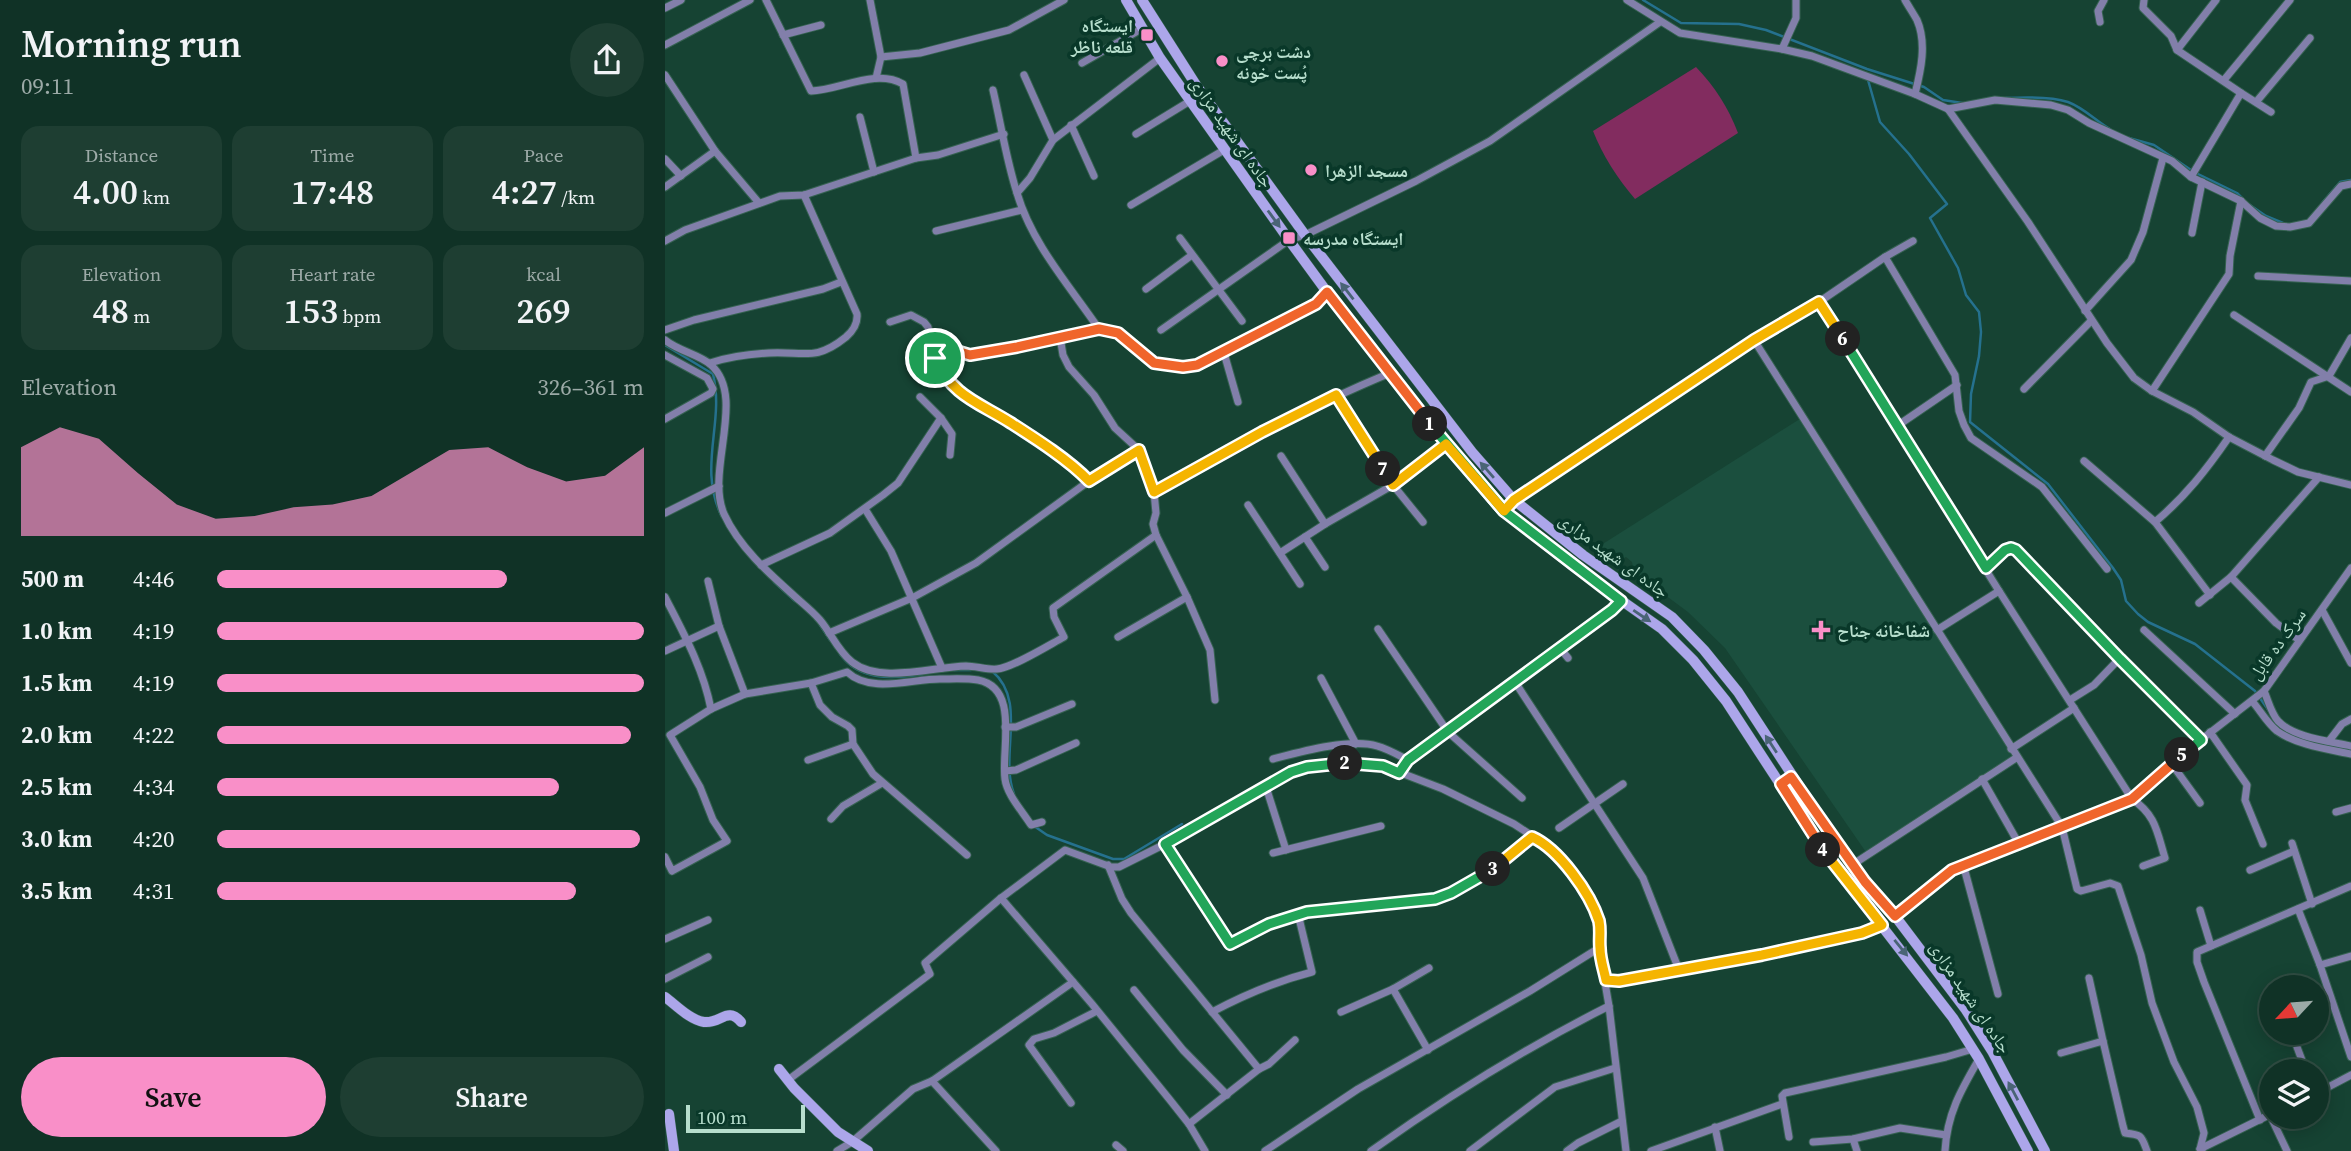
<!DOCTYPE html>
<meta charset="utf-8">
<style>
:root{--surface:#103226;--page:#1e3e32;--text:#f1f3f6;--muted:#9caaa7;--line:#304d43;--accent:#f98fc8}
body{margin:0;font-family:"Source Serif 4","Noto Naskh Arabic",serif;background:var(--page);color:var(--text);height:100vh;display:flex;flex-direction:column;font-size:26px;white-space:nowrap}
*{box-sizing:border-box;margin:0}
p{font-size:23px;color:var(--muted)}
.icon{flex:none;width:38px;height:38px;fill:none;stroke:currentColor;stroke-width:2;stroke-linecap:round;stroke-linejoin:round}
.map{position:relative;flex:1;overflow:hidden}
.panel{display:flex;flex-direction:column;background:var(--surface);width:665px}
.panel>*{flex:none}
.needle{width:46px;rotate:244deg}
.fabs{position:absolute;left:1594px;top:975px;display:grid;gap:14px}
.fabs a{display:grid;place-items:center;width:70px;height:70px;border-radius:50%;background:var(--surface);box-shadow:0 4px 18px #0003,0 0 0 2px var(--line);font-size:35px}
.scale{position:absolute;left:21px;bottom:18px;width:119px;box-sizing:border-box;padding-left:7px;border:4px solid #b7decd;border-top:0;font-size:19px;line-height:24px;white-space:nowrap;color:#b7decd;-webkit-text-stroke:5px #093829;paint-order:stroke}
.pin{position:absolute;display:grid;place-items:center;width:60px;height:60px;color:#fff;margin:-30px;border:4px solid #fff;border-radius:50%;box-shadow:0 2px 7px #0007}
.km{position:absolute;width:35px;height:35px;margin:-18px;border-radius:50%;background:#222;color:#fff;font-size:19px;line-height:35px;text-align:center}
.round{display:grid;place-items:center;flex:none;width:74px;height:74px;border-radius:37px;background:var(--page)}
.head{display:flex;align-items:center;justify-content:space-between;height:119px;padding:0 21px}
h1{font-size:38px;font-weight:600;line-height:52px}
.metrics{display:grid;grid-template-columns:repeat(3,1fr);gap:10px;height:119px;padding:7px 21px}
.metrics div{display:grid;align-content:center;border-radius:18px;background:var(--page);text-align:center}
.metrics b{font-size:35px;font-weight:600}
.metrics small{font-size:19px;font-weight:400}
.metrics p{font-size:19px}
.chart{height:196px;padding:14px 21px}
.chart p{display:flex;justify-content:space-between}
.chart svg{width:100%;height:126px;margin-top:7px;fill:var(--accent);opacity:.7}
.cta{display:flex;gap:14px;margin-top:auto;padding:14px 21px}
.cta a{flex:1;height:80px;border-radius:42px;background:var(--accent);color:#111;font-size:28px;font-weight:600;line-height:80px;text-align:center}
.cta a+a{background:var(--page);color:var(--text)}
ul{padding:0 21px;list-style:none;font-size:23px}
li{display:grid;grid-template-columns:112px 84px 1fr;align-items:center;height:52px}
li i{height:18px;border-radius:9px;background:var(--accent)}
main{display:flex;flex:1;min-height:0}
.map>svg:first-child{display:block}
</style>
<main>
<section class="panel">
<div class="head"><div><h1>Morning run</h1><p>09:11</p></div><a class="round"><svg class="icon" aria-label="share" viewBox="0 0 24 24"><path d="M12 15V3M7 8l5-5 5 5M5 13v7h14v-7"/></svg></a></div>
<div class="metrics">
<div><p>Distance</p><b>4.00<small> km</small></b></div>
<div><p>Time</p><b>17:48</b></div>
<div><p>Pace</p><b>4:27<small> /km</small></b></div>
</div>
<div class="metrics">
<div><p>Elevation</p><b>48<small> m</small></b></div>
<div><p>Heart rate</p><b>153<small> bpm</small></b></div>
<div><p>kcal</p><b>269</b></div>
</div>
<div class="chart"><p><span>Elevation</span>326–361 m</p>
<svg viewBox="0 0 160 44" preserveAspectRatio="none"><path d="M0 44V13L10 6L20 10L30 22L40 33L50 38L60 37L70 34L80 33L90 30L100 22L110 14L120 13L130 20L140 25L150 23L160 13V44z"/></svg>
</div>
<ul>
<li><b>500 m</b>4:46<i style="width:68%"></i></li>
<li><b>1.0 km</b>4:19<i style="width:100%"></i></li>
<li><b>1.5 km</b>4:19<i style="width:100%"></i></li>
<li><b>2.0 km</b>4:22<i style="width:97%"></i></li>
<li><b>2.5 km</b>4:34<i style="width:80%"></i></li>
<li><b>3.0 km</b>4:20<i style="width:99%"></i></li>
<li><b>3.5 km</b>4:31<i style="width:84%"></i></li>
</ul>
<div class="cta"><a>Save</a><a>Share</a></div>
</section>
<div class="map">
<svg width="1686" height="1151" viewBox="0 0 1686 1151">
<rect width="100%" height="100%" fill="#164333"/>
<path fill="#1b4f3e" d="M 1138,417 L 1351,761 L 1203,855 L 1060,648 L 1023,612 L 969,572 L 967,562 L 961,557 L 953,561 L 933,547 Z"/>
<path fill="#822c5f" d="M 1031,67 C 1050,87 1063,107 1073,133 L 970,199 C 952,178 938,156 928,131 Z"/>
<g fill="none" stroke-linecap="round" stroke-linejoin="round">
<g stroke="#25718e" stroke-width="2.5">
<path d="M 978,0 L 1016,23 L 1074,24 L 1101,30 L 1202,69 L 1259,87 L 1278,100 L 1297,103"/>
<path d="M 1203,80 L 1215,122 L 1244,154 L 1282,204 L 1265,218 L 1293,268 L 1301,295 L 1314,312 L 1316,332 L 1314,356 L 1306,394 L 1305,422 L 1383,484 L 1448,568 L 1456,580 L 1461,601 L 1473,614 L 1483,622 L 1530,644 L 1590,691 L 1604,711"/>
<path d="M 1341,98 C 1360,97 1385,96 1403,102 C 1419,108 1431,121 1445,129"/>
<path d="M 1464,138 L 1489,145 L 1529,172 L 1572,193 L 1577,198"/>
<path d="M 1582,203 L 1601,216 L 1618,223"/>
<path d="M 1657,203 L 1675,182 L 1686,180"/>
<path d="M 0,345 L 48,374 C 60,423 32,467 57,517"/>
<path d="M 109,582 L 130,601"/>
<path d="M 155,625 L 165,640"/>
<path d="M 175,654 C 194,681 228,679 258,674"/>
<path d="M 289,670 L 306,670"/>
<path d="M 327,671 C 363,701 334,755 349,794"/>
<path d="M 1672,747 L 1686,750"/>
<path d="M 369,826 L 382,835 L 448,859 L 459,859 L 517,824"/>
</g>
<defs>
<g id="street">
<path d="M 101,0 L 146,91 C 175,90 211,68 238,84 L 251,158"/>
<path d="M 205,0 L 216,57 L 211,78"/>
<path d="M 962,0 L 1015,33 L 1117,49 L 1147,56 L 1250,94 L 1283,109 L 1330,100 L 1386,105 L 1403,110 L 1424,123 L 1507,161 L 1526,177 L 1576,201 L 1595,218 L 1611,226 L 1625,227 L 1644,223 L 1676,186 L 1686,184"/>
<path d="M 1240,0 C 1244,7 1248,13 1252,20 C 1262,43 1256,70 1250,94"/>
<path d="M 1479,0 L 1478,8 L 1506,36 L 1512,50 L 1576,93 L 1526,177"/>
<path d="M 0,8 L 16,0"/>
<path d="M 1435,22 L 1433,11 L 1439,0"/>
<path d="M 118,35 L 156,25"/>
<path d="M 0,45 L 85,0"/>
<path d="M 1117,49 L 1131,18 L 1131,0"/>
<path d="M 1512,50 L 1551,0"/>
<path d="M 216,57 L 255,53 L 344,30 L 399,0"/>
<path d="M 417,63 L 478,28"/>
<path d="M 0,75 L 50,151 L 94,203"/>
<path d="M 359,75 L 388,140"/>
<path d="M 1559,80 L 1625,0"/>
<path d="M 328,90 C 336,124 341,159 352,193"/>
<path d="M 1576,93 L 1606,112"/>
<path d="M 1592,101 L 1645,38"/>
<path d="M 1283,109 L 1363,222 L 1442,343 L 1469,378 L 1487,391 L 1528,412 L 1564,437 L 1608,460 L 1633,472 L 1686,485"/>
<path d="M 195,117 L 209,172"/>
<path d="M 406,125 L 429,176"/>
<path d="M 471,134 L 525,101"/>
<path d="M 0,159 L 16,176"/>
<path d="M 0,187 L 50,151"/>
<path d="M 466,205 L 559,150"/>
<path d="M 271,231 L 357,210"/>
<path d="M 1527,233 L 1537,182"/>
<path d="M 515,238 L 577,321"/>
<path d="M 0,241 L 20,230 L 115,196 L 139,195 L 251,158 L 273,155 L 339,134"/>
<path d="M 1220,257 L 1290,375 L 1294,411 L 1299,425 L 1306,438 L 1377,487 L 1442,569"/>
<path d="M 1593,276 L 1686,281"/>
<path d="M 481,289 L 527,255"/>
<path d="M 1154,302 L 1334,591 L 1467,799 C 1491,815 1492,832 1500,858 L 1478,866"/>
<path d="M 1420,311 L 1466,260 L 1478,232 L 1498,158"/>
<path d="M 1569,315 L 1686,392"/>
<path d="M 434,329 C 404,285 367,244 352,193 L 365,178 L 388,140 L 495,58"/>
<path d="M 0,330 L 29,320 L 158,289 L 176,282"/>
<path d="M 496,330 L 624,240 L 640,235 L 751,181 L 825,141 L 995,22"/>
<path d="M 395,337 L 398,355 L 404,367 L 429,395 L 450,428 L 474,450 L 489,492 L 491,513 L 488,524 L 491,535 L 522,597 L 545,650 L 550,700"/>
<path d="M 0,340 C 13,351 36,355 46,365 C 82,397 40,471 59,514 C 75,549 107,576 135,601 C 142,607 149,613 155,620 C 166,633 173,651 187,662 C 215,684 267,667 301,666 C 311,666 322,670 332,669 C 347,668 384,645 399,637 L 389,617 L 388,608 L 491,535"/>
<path d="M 1089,340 L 1397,827 L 1412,889 L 1416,891 L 1445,883 L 1453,886 L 1476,955 L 1487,1003 L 1509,1062 L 1532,1107 L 1539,1133 L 1535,1149 L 1537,1151"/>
<path d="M 559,353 L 573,402"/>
<path d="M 0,355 L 42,378 L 48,389 L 46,393 L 0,419"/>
<path d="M 270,358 L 285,350 L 305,354 L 352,347 L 434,329 L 453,333 L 489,363 L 518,367 L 532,365 L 651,304 L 662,292"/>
<path d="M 45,363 C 63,357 85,354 104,353 C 139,351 150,362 181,337 C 188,331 193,324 192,314 L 139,195"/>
<path d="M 1359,389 L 1426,321"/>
<path d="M 1487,391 L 1564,274 L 1565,256 L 1576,201"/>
<path d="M 671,395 L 728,485 L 758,522"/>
<path d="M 255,397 L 276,418 L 287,434 L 285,455"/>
<path d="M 1232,426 L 1292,385"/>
<path d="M 616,456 L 660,524"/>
<path d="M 1600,456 L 1634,408 L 1646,382 L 1664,376 L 1686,338"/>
<path d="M 1419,461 L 1490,522 L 1545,595"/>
<path d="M 424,481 L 474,450"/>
<path d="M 489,492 C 566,448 643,407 725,373"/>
<path d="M 583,505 L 635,584"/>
<path d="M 200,509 L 226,551 L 277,668"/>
<path d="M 839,511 L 849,500 L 1089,340 L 1154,302 L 1220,257 L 1248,241"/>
<path d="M 0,513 L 54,486"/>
<path d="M 1490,522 C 1520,497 1542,469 1564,437"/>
<path d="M 640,537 L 660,567"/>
<path d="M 615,553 L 660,524 L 728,485 L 781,444"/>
<path d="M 96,565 L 165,533 L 218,495 L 233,483 L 276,418"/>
<path d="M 1321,568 L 1340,550 L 1346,548 L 1351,550 L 1536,740"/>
<path d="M 1566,577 L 1611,623 L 1634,640"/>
<path d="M 43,581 L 54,626 L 80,694"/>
<path d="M 0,597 C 19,634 38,668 46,709"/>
<path d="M 1534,603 L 1566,577 L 1654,477"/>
<path d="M 1657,610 L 1686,663"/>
<path d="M 713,629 L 783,732 L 857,798"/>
<path d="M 1272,630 L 1334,591"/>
<path d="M 1479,630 L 1570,714"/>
<path d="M 164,633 L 247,598 L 311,563 L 424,481 L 346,423 L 296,395 L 277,373 L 270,358 L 263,327 L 259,322 L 246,315 L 225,322"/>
<path d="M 453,637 L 522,597"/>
<path d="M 895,648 L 903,658"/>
<path d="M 0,651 L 54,626"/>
<path d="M 656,678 L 691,744"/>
<path d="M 850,682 L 978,878 L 1014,970"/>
<path d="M 146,683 L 155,705 L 167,717 L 183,726 L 187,730 L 188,744 L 208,774 L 302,855"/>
<path d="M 1599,691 C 1603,700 1606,713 1613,721 C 1629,738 1664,741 1686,746"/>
<path d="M 1405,700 L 1429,685 L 1455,658"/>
<path d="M 1587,701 C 1595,710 1602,723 1612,731 C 1632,745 1662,749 1686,754"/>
<path d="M 340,727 L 351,727 L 407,704"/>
<path d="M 1545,732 L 1582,785 L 1580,800 L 1598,844"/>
<path d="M 1664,741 L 1677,724 L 1686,719"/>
<path d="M 1346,749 L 1409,708"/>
<path d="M 608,759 C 635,752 685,738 712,746 C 723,749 733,755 743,760"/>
<path d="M 143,760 L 188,744"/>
<path d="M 1506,763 L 1535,803"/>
<path d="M 340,771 L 351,770 L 411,743"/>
<path d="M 734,773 L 748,756 L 947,610 L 955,601"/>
<path d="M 1317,779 L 1354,844"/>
<path d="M 601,787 L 621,850"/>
<path d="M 1671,812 L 1686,808"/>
<path d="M 166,819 L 178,806 L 217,783"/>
<path d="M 894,828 L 958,784"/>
<path d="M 1627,843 L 1647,904"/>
<path d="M 500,844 L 565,944 L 570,943 L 604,924 L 642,912 L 770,899 C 807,887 837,862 867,837"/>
<path d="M 608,853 L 716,826"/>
<path d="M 0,857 L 7,871 L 62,841 L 48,820 L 35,787 L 5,735 L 46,709 L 80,694 L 146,683 L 182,672 C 206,694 246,679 275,679 C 287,679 301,678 313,680 C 355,688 336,749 340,779 C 342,795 358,812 366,825 L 377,822"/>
<path d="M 1298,864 L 1333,994"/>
<path d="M 443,865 L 457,899 L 466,913 L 594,1069"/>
<path d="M 1187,865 L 1351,758"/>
<path d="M 1585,870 L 1629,851"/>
<path d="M 336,898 L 427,1004 L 505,1100 L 524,1124 L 540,1151"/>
<path d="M 1633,909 L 1655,965 L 1686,1057"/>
<path d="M 1535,910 L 1546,946"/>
<path d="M 1230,916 L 1287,870 L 1467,799 L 1506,763 L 1599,691 L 1686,568"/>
<path d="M 0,939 L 43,920"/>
<path d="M 1655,965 L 1686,956"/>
<path d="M 1424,978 L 1438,1041"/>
<path d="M 0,979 L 43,957"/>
<path d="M 941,980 L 954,981 L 1097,955 L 1197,933 L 1217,925"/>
<path d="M 728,989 L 763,1050"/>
<path d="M 469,990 L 518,1050 L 562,1095"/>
<path d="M 547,1012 C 579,995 612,981 647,972 L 633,914"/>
<path d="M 676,1012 L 728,989 L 764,968"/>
<path d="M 1630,1032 L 1632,1047 L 1641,1071"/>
<path d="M 1396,1053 L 1438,1041 L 1458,1126 L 1460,1133 C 1477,1135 1476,1135 1482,1151"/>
<path d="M 123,1080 L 265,974 L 260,963 L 336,898 L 400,850 L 446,867 L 454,867 L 502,843 L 626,772 L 642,767 L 665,763 L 690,762 L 718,766 L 778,789 L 849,824 L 875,841 L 900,864 L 929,908 L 934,921 L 936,931 L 934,948 L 944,1006 L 961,1151"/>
<path d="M 267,1081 L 331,1151"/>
<path d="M 1652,1093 L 1686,1075"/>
<path d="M 406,1103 L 364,1045 L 369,1039 L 389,1033 L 432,1011"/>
<path d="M 1605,1115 L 1622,1151"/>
<path d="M 1595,1120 L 1539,982 L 1532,962 L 1532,952 L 1686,886"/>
<path d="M 524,1124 L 594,1069 L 604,1064 L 630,1040"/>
<path d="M 1050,1127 L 1055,1151"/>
<path d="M 1124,1137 L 1117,1096 L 1120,1093 L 1281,1057 L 1308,1049"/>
<path d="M 1188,1139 L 1192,1151"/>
<path d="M 1148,1142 L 1188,1139 L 1235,1128 L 1281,1135"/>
<path d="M 451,1145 L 458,1151"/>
<path d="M 1535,1149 L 1606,1114"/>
<path d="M 172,1151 L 187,1142 L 248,1089 L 267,1081 L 408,982"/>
<path d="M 600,1151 L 693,1089 L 865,991 L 934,948"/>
<path d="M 706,1151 C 782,1097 860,1048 944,1006"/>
<path d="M 805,1151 L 890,1087 L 950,1068"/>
<path d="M 902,1151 L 913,1143 L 957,1121"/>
<path d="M 986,1151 L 1117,1104"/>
<path d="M 1280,1151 C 1282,1114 1296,1090 1314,1059"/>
</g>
<g id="secondary">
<path d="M 461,0 L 495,58 L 624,240 L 662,292 L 796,462 L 839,511 L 909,567 L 997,629 L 1028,660 L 1061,701 L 1158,850 L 1288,1018 L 1314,1059 L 1363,1151"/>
<path d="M 477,0 L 531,85 L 640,235 L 807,452 L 849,500 L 918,555 L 1007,617 L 1039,650 L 1073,692 L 1170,841 L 1201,882 L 1230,916 L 1301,1010 L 1327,1051 L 1380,1151"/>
<path d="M 0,997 C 11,1005 25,1020 39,1022 C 56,1024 62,1006 76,1022"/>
<path d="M 114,1069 L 129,1088 L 173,1132 L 203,1151"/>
<path d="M 4,1114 L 9,1151"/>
</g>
</defs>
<use href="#street" stroke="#366252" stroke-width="9"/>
<use href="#secondary" stroke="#366252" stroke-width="11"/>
<use href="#street" stroke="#827faa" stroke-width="7"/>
<use href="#secondary" stroke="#aca6ea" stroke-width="10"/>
</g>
<defs><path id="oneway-solid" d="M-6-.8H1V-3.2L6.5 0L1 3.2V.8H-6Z" transform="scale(1.75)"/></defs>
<g fill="#4a6476">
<use href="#oneway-solid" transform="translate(609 219) rotate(54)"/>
<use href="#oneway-solid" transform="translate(682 291) rotate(-128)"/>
<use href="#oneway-solid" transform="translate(822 470) rotate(-131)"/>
<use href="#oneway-solid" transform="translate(977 616) rotate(34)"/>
<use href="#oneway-solid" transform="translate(1106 744) rotate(-123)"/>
<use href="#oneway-solid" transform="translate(1236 948) rotate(51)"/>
<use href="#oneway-solid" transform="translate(1348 1091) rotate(-118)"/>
</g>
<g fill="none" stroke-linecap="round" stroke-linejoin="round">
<defs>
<path id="split-1" d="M 270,358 L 285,349 L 305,355 L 352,347 L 434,329 L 453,333 L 489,363 L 518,367 L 532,365 L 651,304 L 662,292 L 765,424"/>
<path id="split-2" d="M 680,763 L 718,766 L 734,773 L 743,760 L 947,610 L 956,601 L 839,511 L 765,424"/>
<path id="split-3" d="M 680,763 L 642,767 L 626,772 L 500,844 L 565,944 L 604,924 L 642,912 L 770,899 L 786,893 L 828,869"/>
<path id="split-4" d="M 828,869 L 867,837 C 894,849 925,893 934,921 C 936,931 934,939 935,948 C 935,959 939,970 941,980 L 954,981 L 1097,955 L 1197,933 L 1217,925 L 1158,850"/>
<path id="split-5" d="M 1158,850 L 1116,784 L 1126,777 L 1200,882 L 1230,916 L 1287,870 L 1467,799 L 1517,755"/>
<path id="split-6" d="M 1178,339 L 1321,568 L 1340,550 L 1346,548 L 1351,550 L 1455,659 L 1536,740 L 1517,755"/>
<path id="split-7" d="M 718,469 L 728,485 L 781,444 L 839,511 L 849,500 L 1089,340 L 1154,302 L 1178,339"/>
<path id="split-8" d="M 270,358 C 288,397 313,402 346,423 C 371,439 404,460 424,481 L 474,450 L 489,492 L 597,432 L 671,395 L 718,469"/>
</defs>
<use href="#split-1" stroke="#fff" stroke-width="14"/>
<use href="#split-2" stroke="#fff" stroke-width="14"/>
<use href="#split-3" stroke="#fff" stroke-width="14"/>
<use href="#split-4" stroke="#fff" stroke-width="14"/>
<use href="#split-5" stroke="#fff" stroke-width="14"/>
<use href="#split-6" stroke="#fff" stroke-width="14"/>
<use href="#split-7" stroke="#fff" stroke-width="14"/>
<use href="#split-8" stroke="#fff" stroke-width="14"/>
<use href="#split-1" stroke="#f0652b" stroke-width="9"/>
<use href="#split-2" stroke="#22a559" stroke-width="9"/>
<use href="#split-3" stroke="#22a559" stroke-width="9"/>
<use href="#split-4" stroke="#f5b400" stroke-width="9"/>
<use href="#split-5" stroke="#f0652b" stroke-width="9"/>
<use href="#split-6" stroke="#22a559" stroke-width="9"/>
<use href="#split-7" stroke="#f5b400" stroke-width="9"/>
<use href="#split-8" stroke="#f5b400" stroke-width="9"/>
</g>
<g fill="#f98fc8" stroke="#093829" stroke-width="2.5">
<rect x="475" y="28" width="14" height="14" rx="3.5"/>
<circle cx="557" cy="61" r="7"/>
<circle cx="646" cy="170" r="7"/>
<rect x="617" y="231" width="14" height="14" rx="3.5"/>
<path d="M1152.5 619.5h7v7h7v7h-7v7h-7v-7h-7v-7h7z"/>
</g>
<g text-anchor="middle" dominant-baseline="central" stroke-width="7" stroke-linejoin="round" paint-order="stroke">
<g font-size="18" font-weight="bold" fill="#b7decd" stroke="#093829" text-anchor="start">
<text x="468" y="25" text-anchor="end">ایستگاه<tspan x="468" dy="21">قلعه ناظر</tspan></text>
<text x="571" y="51">دشت برچی<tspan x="571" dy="21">پُست خونه</tspan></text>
<text x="660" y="170">مسجد الزهرا</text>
<text x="638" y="238">ایستگاه مدرسه</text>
<text x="1172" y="630">شفاخانه جناح</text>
</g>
<g font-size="18" fill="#b7decd" stroke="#093829">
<text transform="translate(567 132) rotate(55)">جاده ای شهید مزاری</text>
<text transform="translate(949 555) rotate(36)">جاده ای شهید مزاری</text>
<text transform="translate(1612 644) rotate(-54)">سرک ده قابل</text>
<text transform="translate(1306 997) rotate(56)">جاده ای شهید مزاری</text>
</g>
</g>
</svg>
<div class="fabs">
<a><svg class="needle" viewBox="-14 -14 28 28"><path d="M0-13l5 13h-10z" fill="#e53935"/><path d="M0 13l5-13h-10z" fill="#9caaa7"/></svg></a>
<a><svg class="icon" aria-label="layers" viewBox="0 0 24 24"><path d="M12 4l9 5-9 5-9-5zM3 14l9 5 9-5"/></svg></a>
</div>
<div class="scale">100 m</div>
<div class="pin" style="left:270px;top:358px;background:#1e9e55"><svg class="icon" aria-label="arrive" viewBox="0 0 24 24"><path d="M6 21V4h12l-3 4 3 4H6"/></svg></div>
<b class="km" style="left:765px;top:424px">1</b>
<b class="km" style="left:680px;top:763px">2</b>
<b class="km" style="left:828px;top:869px">3</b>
<b class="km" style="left:1158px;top:850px">4</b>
<b class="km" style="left:1517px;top:755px">5</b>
<b class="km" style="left:1178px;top:339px">6</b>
<b class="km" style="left:718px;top:469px">7</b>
</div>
</main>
